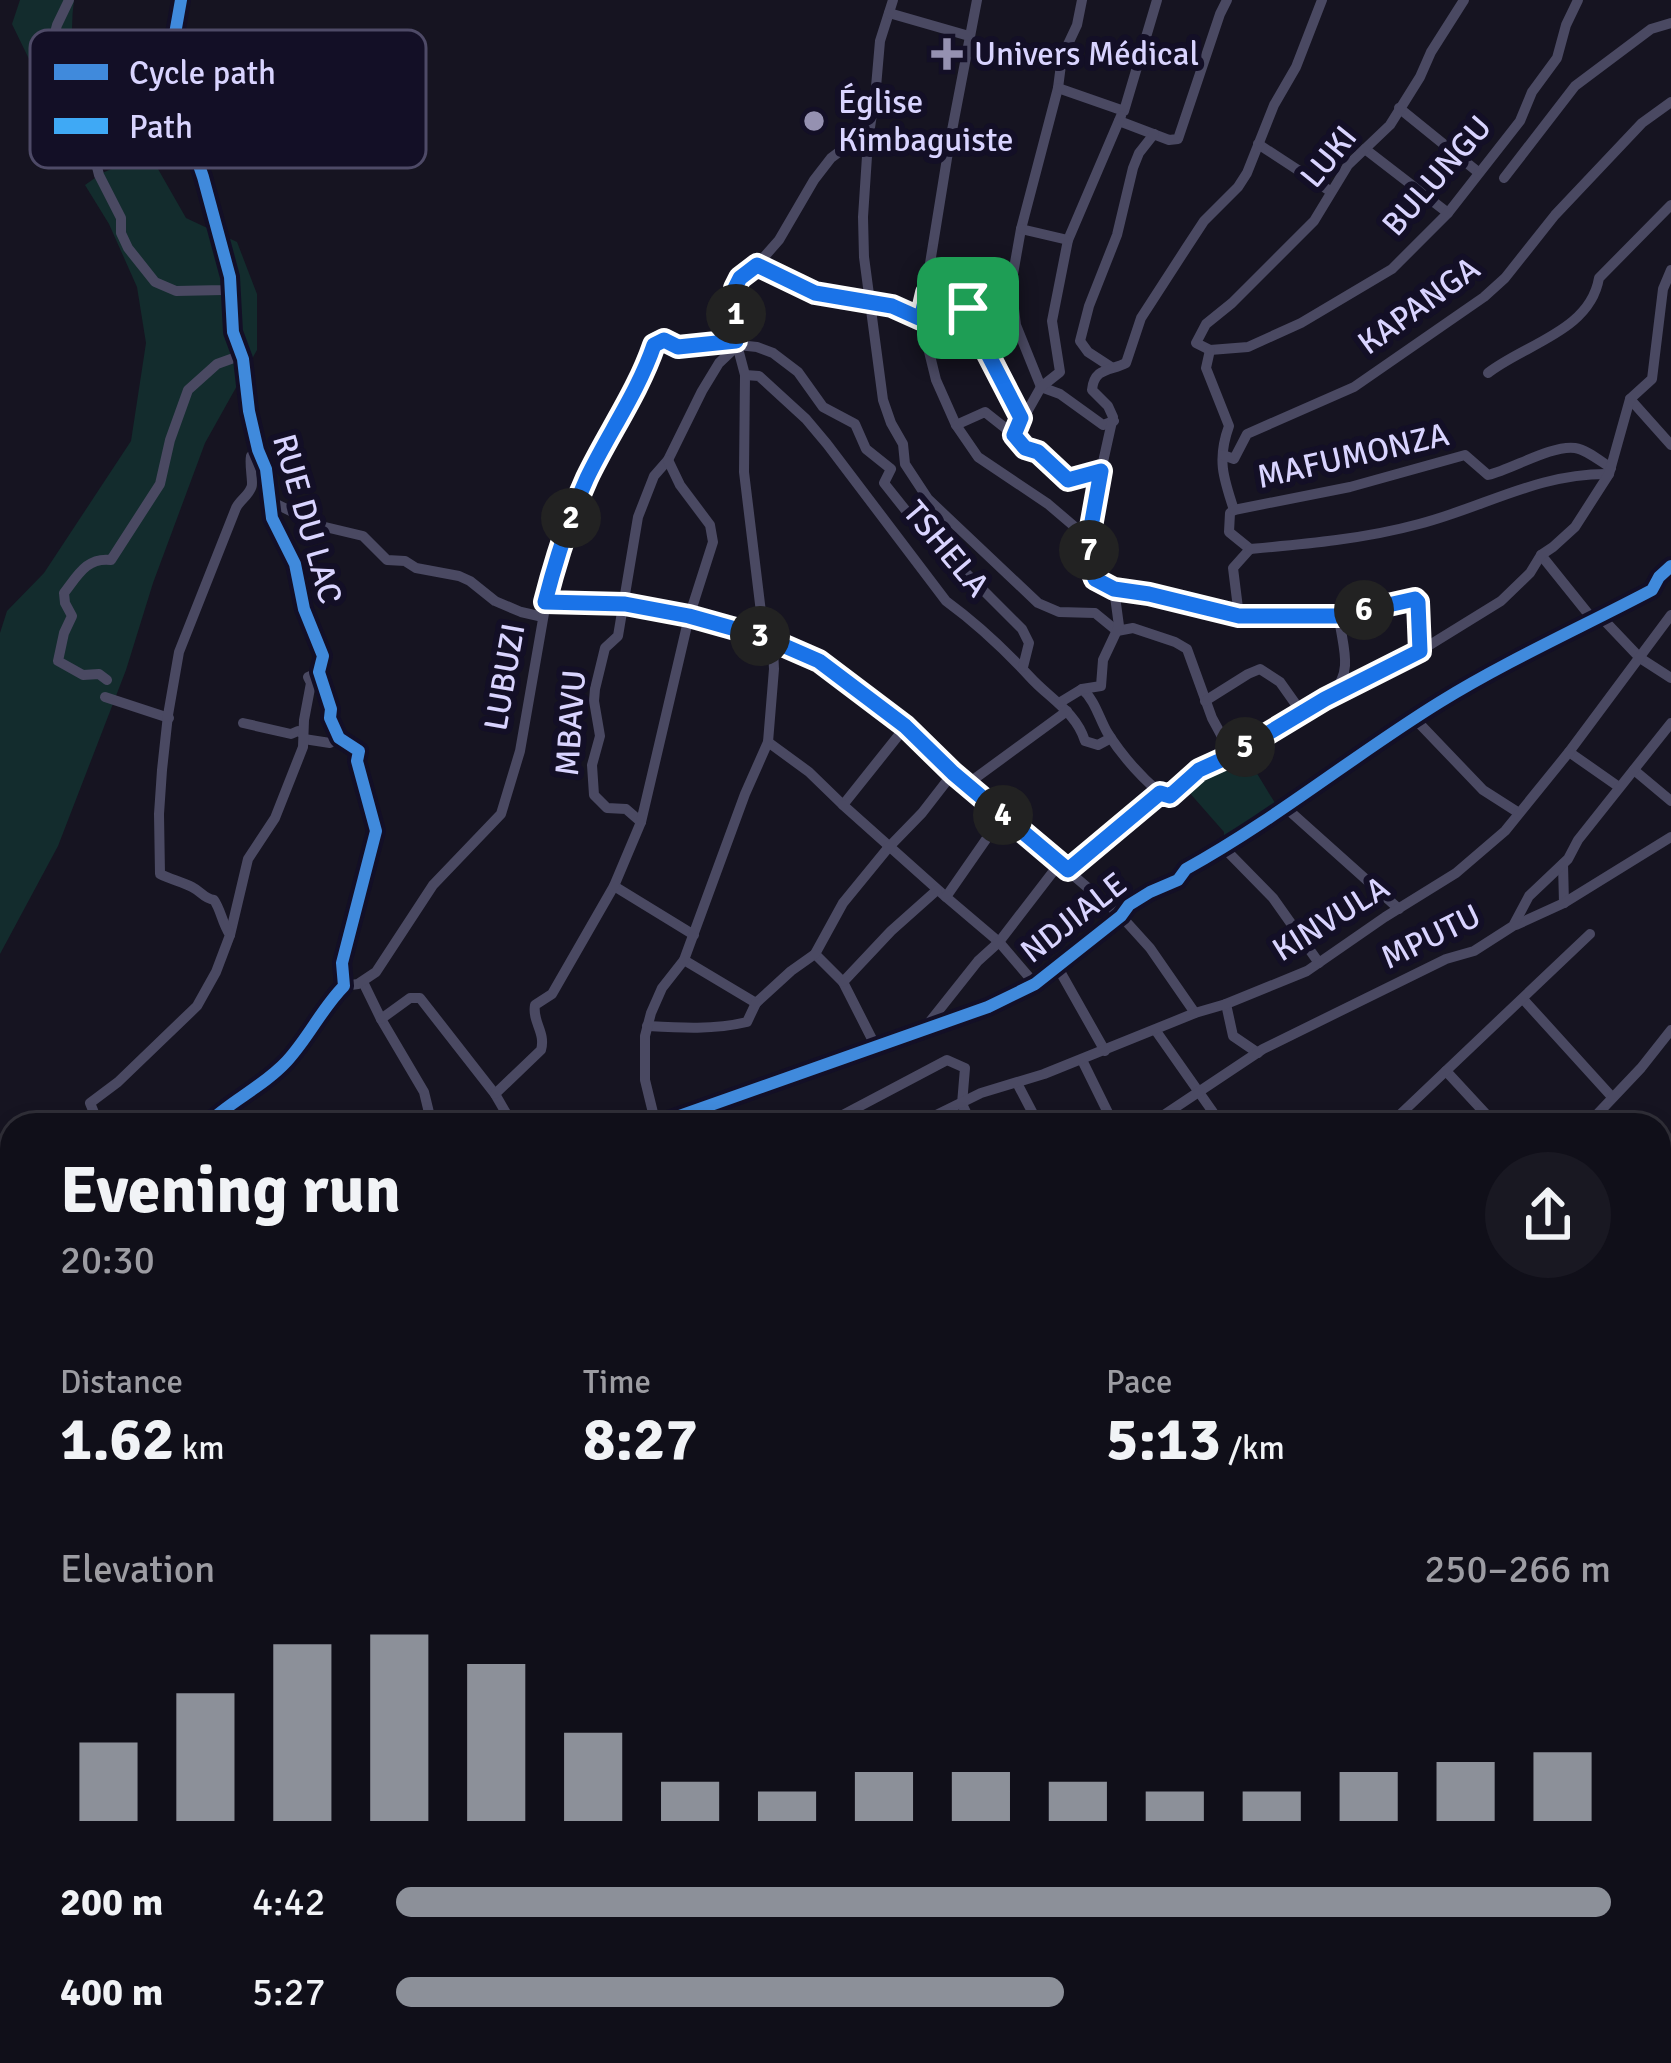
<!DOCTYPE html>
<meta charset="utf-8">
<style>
:root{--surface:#100f19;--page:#191822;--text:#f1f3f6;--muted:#9c9ca2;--line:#302f38;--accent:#8c9099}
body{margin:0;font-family:Signika,sans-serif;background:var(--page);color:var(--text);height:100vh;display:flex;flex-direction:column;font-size:45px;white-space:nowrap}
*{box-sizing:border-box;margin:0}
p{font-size:39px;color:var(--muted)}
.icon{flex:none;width:66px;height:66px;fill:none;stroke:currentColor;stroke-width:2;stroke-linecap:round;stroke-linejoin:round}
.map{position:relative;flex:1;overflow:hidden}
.panel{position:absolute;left:0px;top:1113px;width:1671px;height:951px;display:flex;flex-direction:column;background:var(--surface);border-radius:36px 36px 0 0;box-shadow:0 6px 18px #0003,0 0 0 3px var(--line)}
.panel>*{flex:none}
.pin{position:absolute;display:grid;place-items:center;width:102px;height:102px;color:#fff;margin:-51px;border-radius:24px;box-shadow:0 6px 18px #0006}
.km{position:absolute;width:60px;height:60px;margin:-30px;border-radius:50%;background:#222;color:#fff;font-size:33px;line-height:60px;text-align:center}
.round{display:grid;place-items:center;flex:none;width:126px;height:126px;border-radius:63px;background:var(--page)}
.summary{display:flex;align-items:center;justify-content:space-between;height:204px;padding:0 60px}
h1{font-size:66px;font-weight:800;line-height:90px}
.stats{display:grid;grid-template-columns:repeat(3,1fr);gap:18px;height:204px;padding:12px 60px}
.stats div{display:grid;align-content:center}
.stats b{font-size:60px;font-weight:800}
.stats small{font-size:33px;font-weight:400}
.stats p{font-size:33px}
.chart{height:336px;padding:24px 60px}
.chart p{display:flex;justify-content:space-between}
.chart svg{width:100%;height:216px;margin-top:12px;stroke:var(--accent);stroke-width:6}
ul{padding:0 60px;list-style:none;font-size:39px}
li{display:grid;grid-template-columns:192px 144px 1fr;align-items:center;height:90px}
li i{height:30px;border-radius:15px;background:var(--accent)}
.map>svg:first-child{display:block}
</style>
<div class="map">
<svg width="1671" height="2063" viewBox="0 0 1671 2063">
<rect width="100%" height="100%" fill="#161421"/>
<g fill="#132c2d">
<path d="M 20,0 L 74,0 C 69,36 74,75 83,111 L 61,125 L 12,24 Z"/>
<path d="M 143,156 L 158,169 L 186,218 L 237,242 L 257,294 L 257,350 L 205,443 L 153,583 L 126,670 L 58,846 L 0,954 L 0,633 L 7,611 L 44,573 L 131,441 L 146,343 L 137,287 L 109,224 L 85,185 L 102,173 Z"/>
<path d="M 1247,757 L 1278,808 L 1224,844 L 1224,832 L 1188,791 L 1230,760 Z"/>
<path d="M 1659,1239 L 1671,1319 L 1671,1497 L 1659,1512 Z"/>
<path d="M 1665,1770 L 1671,1772 L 1671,2063 L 1459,2063 L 1461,2052 L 1659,2052 L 1659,1780 Z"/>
<path d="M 399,2052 L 1017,2052 L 991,2063 L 389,2063 Z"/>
</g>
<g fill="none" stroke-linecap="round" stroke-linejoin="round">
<g stroke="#0d2144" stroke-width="3">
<path d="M 1659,1672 L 1671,1665"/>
<path d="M 1659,1760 L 1671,1749"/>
<path d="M 0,1990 L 12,2002"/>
<path d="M 87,2052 L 95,2063"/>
<path d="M 1158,2063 L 1168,2052"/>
<path d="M 1359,2063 L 1368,2052"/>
</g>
<g stroke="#4a4962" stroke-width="10">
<path d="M 69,0 L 57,25 L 51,47 L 53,61 L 61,77 L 73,89 L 83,111 L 99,175 L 121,218 L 121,233 L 128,248 L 155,282 L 176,291 L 223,290 L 231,284"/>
<path d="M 181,0 L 173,45 L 174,92 L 203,177 L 230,277 L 233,332 L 243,359 L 249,411 L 258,450 L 266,469 L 272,518 L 295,564 L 304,609 L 323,656 L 319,672 L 331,709 L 330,718 L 339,738 L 359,751 L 357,761 L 376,831 L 342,963 L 344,986 C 322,1008 309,1037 287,1061 C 263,1087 230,1101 206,1125"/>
<path d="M 893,0 L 880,41 L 876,87 L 868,141 L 863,217 L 864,257 L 883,400 L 891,423 L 903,444 L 905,464 L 928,499 L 1038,603 L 1059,612 L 1095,613 L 1117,631 L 1133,628 L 1175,642 L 1187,649 L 1212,718 L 1232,755"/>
<path d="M 977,0 L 949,146 L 921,319 L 936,380 L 956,425 L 978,457 L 1048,504 L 1089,539"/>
<path d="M 1082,0 L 1077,25 L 1062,57 L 1058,88 L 1021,229 L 1013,274 L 1012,293 L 1016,325 L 1041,387 L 1060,394 L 1103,425 L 1114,421"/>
<path d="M 889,13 L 969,36"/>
<path d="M 1058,88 L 1124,111 L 1157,0"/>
<path d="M 1399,108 L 1478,172"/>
<path d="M 1119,121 L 1169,140 L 1178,139 L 1220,14 L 1227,0"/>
<path d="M 1258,144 L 1330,191"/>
<path d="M 1365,149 L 1448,213"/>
<path d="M 1504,178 L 1575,86 L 1651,29 L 1671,23"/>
<path d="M 1068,240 L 1121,116"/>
<path d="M 757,265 L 815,293 L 892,306 L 921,319"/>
<path d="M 927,293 L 959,298 L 964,302 L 973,325 L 1021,418"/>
<path d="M 1210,350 L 1248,347 L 1301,323 L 1392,269 L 1448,213 L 1520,121 L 1532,92 L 1557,58 L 1566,25 L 1578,0"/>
<path d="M 1210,350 L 1196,343 L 1206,324 L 1232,303 L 1314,221 L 1348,165 L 1390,125 L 1420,77 L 1431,52 L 1464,0"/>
<path d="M 1210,350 L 1206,368 L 1229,426 C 1217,459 1223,477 1234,510 L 1230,513 L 1229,532 L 1250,549 L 1233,568 L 1239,616"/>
<path d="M 1111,367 L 1088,352 L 1080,341 L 1089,306 L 1117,235 L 1133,168 L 1139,153 L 1154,134"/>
<path d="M 1488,373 C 1525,344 1590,331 1599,278 L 1671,205"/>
<path d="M 745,375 L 759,376 L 806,419 L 827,444 L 946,601 C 976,623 1005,650 1030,677 C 1049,698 1076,712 1085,741 L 1098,745 L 1111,738"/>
<path d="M 1630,399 L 1671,445"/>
<path d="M 956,425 L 985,412 L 1014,435 L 1025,448 L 1038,452 L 1068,480 L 1101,471 L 1113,417 L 1108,406 L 1092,390 C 1094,367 1111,371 1126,363 L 1141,318 L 1185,250 L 1204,221 L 1238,187 L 1247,173 L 1274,105 L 1296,67 L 1322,0"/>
<path d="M 1014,435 L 1041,387 L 1060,372 L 1052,321 L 1068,240 L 1021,229"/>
<path d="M 1223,455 L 1234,459 L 1247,434 L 1354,387 L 1484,297 L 1505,278 L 1555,215 L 1642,123 L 1671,102"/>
<path d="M 268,500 L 321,526 L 363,536 L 387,560 L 405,561 L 416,568 L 459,576 L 470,581 L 495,601 L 521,612 L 543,617"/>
<path d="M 1234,510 L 1350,487 L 1465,455 L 1488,475 C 1513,469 1551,445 1575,448 C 1587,450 1600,461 1611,468"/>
<path d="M 1250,549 C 1306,544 1364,539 1419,524 C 1485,507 1538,473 1609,474"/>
<path d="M 1541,555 L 1594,621"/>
<path d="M 1114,589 L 1149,594 L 1239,616 L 1339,617 L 1415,599 L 1418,602 L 1420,651"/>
<path d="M 546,602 L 625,604 L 689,617 L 764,637 L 829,666 L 906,726 L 953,773 L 1121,916 L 1150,948 L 1195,1013"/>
<path d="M 1601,617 L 1640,658 L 1671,678"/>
<path d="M 107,680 L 99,674 L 83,675 L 58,661 L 64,633 L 72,616 L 65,603 L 64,593 C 78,575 87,557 111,560 L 160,484 L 170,440 L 188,390 L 217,364 L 242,355"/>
<path d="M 1082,689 C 1095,700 1099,718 1107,732 C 1122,756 1139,775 1160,793"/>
<path d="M 1333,692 C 1354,671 1342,645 1339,617"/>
<path d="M 105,697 L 169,718"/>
<path d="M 1205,701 L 1248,674 L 1260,669 L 1280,682 L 1302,713"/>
<path d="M 1059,703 L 1082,689 L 1101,686 L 1103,660 L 1119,626 L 1114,589 L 1095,579 C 1079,547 1095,504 1101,471"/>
<path d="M 1415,719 L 1483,790 L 1519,813"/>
<path d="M 243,723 L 291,734 L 298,731 L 302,733"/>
<path d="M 304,739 L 330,743 L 339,738"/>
<path d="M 768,742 L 809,772 L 843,805 L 906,726"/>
<path d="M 1569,752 L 1619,787"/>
<path d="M 1634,770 L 1671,801"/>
<path d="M 966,785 L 1067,711"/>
<path d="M 843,805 L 946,897"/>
<path d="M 1285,807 L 1399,909"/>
<path d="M 1003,815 L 946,897 L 999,942 L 1035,984"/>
<path d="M 641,822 L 626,809 L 607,808 L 594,795 L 592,765 L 600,736 L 594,701 L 595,689 L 605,648 L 618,636 L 638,517 L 654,476 L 668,460 L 702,391 L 719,363 L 738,345 L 757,347 L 773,353 L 798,372 L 823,407 L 855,424 L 866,449 L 891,469 L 884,483 L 915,522 L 1022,629 L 1029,643 L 1023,667"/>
<path d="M 1224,848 L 1273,898 L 1319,963"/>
<path d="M 1563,864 L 1564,903"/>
<path d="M 1068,870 L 1160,793 L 1170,796 L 1199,770 L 1232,755 L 1325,699 L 1420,651 L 1501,601 L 1530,573 L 1541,555 L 1553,547 L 1575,527 L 1609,474 L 1630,399 L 1652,379 L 1663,289 L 1671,270"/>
<path d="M 614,886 L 694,935"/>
<path d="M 1516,925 L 1564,903 L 1671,837"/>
<path d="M 230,935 L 248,859 L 275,818 L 303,747 L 304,720 L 311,683 L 308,677 L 319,672"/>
<path d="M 815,954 L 843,982 L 875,1045"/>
<path d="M 684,960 L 756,1003 L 791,971 L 815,954 L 843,903 L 888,848 L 922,813 L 953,773"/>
<path d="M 1057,966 L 1105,1051"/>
<path d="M 363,982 L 381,1019 L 424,1092 L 432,1125"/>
<path d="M 843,982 L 891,931 L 937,890"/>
<path d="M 344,986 L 358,984 L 376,972 L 433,885 L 501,814 L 520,751 L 546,602 L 555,562 L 589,476 L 619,421 L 654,345 L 664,340 L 678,347 L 736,341"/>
<path d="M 1523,999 L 1612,1097"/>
<path d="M 1226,1004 L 1233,1036 L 1258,1053"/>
<path d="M 381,1019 L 410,998 L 420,998 L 495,1094 L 513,1125"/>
<path d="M 647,1026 C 681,1028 713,1030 747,1022 L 756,1003"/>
<path d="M 924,1029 L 978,961 L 999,942 L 1059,864"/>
<path d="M 1156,1031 L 1222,1125"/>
<path d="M 1082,1060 L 1114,1125"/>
<path d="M 1446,1071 L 1496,1125"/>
<path d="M 1017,1083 L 1039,1125"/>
<path d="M 495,1094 L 541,1050 C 546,1032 532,1022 535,1005 L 552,994 L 614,886 L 641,822 L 689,617 L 713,542 L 710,525 L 680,485 L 668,460"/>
<path d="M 99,1125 L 90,1103 L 118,1082 L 197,1006 L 216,972 L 230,935 C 222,923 221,910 214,900 C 203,898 202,892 192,887 C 182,882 170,879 160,874 L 159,814 L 162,770 L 168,715 L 179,652 L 236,508 C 240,500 248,496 251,488 C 254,485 249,465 251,456 L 258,450"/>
<path d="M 654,1125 L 988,1007 L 1035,984 L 1121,916 L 1129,905 L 1150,892 L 1178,880 L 1186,869 C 1275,820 1354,755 1440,702 C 1508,660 1582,627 1652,590 L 1659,577 L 1671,566"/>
<path d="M 656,1125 L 645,1080 L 645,1036 L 651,1013 L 662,988 L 684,960 L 745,794 L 768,742 L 774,669 L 773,650 L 764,637 L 744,472 L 745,375 L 736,341 L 735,288 L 740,278 L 757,265 L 779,240 L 814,180 L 831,158 L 839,152 L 868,141"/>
<path d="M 824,1125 L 947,1060 L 965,1068 L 962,1104 L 972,1125"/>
<path d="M 916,1125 L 981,1093 L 1044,1074 L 1195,1013 L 1226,1004 L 1307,971 L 1385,917 L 1456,873 L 1505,831 L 1569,752 L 1671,615"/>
<path d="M 1149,1125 L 1263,1049 L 1446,959 L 1474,951 L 1513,926 L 1529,896 L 1568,859 L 1578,840 L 1671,723"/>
<path d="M 1389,1125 L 1590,934"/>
<path d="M 1587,1125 L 1641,1068 L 1671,1030"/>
<path d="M 0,1248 L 12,1243"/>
<path d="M 0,1320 L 12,1317"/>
<path d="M 0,1399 L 12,1396"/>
<path d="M 0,1463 L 12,1465"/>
<path d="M 0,1535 L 12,1539"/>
<path d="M 0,1622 L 12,1626"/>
<path d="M 0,1674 L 12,1675"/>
</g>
<path stroke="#3fa9f5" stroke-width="9" stroke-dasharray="18 9" stroke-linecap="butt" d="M 1026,2052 L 1031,2063"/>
<defs>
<g id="cycleway">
<path d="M 181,0 L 173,45 L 174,92 L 203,177 L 230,277 L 233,332 L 243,359 L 249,411 L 258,450 L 266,469 L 272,518 L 295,564 L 304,609 L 323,656 L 319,672 L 331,709 L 330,718 L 339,738 L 359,751 L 357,761 L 376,831 L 342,963 L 344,986 C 322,1008 309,1037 287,1061 C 263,1087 230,1101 206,1125"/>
<path d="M 654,1125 L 988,1007 L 1035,984 L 1121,916 L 1129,905 L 1150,892 L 1178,880 L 1186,869 C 1275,820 1354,755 1440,702 C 1508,660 1582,627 1652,590 L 1659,577 L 1671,566"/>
</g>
</defs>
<use href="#cycleway" stroke="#130f26" stroke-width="20"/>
<use href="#cycleway" stroke="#408adc" stroke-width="12"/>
</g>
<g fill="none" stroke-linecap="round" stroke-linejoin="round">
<defs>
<path id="route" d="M 757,265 L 815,293 L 892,306 L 921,319 L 927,293 L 959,298 L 968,308 L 973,325 L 1021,418 L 1014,435 L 1025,448 L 1038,452 L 1068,480 L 1101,471 L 1089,538 L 1088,560 L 1095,579 L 1114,589 L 1149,594 L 1239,616 L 1339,616 L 1415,599 L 1418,602 L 1420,651 L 1325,699 L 1232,755 L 1199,770 L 1170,796 L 1160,793 L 1068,870 L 953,773 L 905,726 L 819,661 L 764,637 L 689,616 L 625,604 L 545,602 C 556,559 569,518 587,478 C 608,434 638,392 654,345 L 664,340 L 678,347 L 736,341 L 735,288 L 740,278 Z"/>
</defs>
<use href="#route" stroke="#fff" stroke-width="24"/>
<use href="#route" stroke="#1a73e8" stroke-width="15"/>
</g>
<g fill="#9591b1" stroke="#130f26" stroke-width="4.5">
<path d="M941 36h12v12h12v12h-12v12h-12v-12h-12v-12h12z"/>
<circle cx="814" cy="121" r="12"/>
</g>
<g text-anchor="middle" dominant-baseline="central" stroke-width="12" stroke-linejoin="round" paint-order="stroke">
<g font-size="33" fill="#d9d4ff" stroke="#130f26" text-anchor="start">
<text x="974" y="54">Univers Médical</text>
<text x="838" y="102">Église<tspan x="838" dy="38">Kimbaguiste</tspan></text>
</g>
<g font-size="33" fill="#d9d4ff" stroke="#130f26">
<text transform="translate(1329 157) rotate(-51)">LUKI</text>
<text transform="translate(1437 176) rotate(-49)">BULUNGU</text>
<text transform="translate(1419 306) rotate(-36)">KAPANGA</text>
<text transform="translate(1353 456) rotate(-13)">MAFUMONZA</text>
<text transform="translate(307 519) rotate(74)">RUE DU LAC</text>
<text transform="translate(946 549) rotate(50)">TSHELA</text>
<text transform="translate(505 677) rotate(-80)">LUBUZI</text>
<text transform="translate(571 723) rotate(-86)">MBAVU</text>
<text transform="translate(1074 918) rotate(-38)">NDJIALE</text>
<text transform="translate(1331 919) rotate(-32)">KINVULA</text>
<text transform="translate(1431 937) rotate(-26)">MPUTU</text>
</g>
</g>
<rect x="30" y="30" width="396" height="138" rx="18" fill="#130f26" stroke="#4e4a67" stroke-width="3"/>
<rect x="54" y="64" width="54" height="16" fill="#408adc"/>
<rect x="54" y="118" width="54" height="16" fill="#3fa9f5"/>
<g font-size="33" fill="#d9d4ff">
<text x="129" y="84">Cycle path</text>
<text x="129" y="138">Path</text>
</g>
</svg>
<div class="pin" style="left:968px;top:308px;background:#1e9e55"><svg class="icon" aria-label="arrive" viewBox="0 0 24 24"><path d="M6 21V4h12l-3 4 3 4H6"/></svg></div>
<b class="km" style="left:736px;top:314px">1</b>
<b class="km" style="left:571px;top:518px">2</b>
<b class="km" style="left:760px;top:636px">3</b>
<b class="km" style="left:1003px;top:815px">4</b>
<b class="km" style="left:1245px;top:747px">5</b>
<b class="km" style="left:1364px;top:610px">6</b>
<b class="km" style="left:1089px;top:550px">7</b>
<section class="panel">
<div class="summary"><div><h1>Evening run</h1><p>20:30</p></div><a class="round"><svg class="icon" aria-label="share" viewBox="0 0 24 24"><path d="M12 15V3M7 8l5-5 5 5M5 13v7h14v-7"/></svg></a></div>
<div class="stats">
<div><p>Distance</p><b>1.62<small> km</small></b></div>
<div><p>Time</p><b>8:27</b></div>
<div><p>Pace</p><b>5:13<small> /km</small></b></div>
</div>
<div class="chart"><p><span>Elevation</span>250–266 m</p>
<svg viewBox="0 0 160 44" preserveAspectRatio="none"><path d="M5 44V28M15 44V18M25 44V8M35 44V6M45 44V12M55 44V26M65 44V36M75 44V38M85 44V34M95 44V34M105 44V36M115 44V38M125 44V38M135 44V34M145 44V32M155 44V30"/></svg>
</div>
<ul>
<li><b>200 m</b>4:42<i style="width:100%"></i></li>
<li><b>400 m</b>5:27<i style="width:55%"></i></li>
</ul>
</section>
</div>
